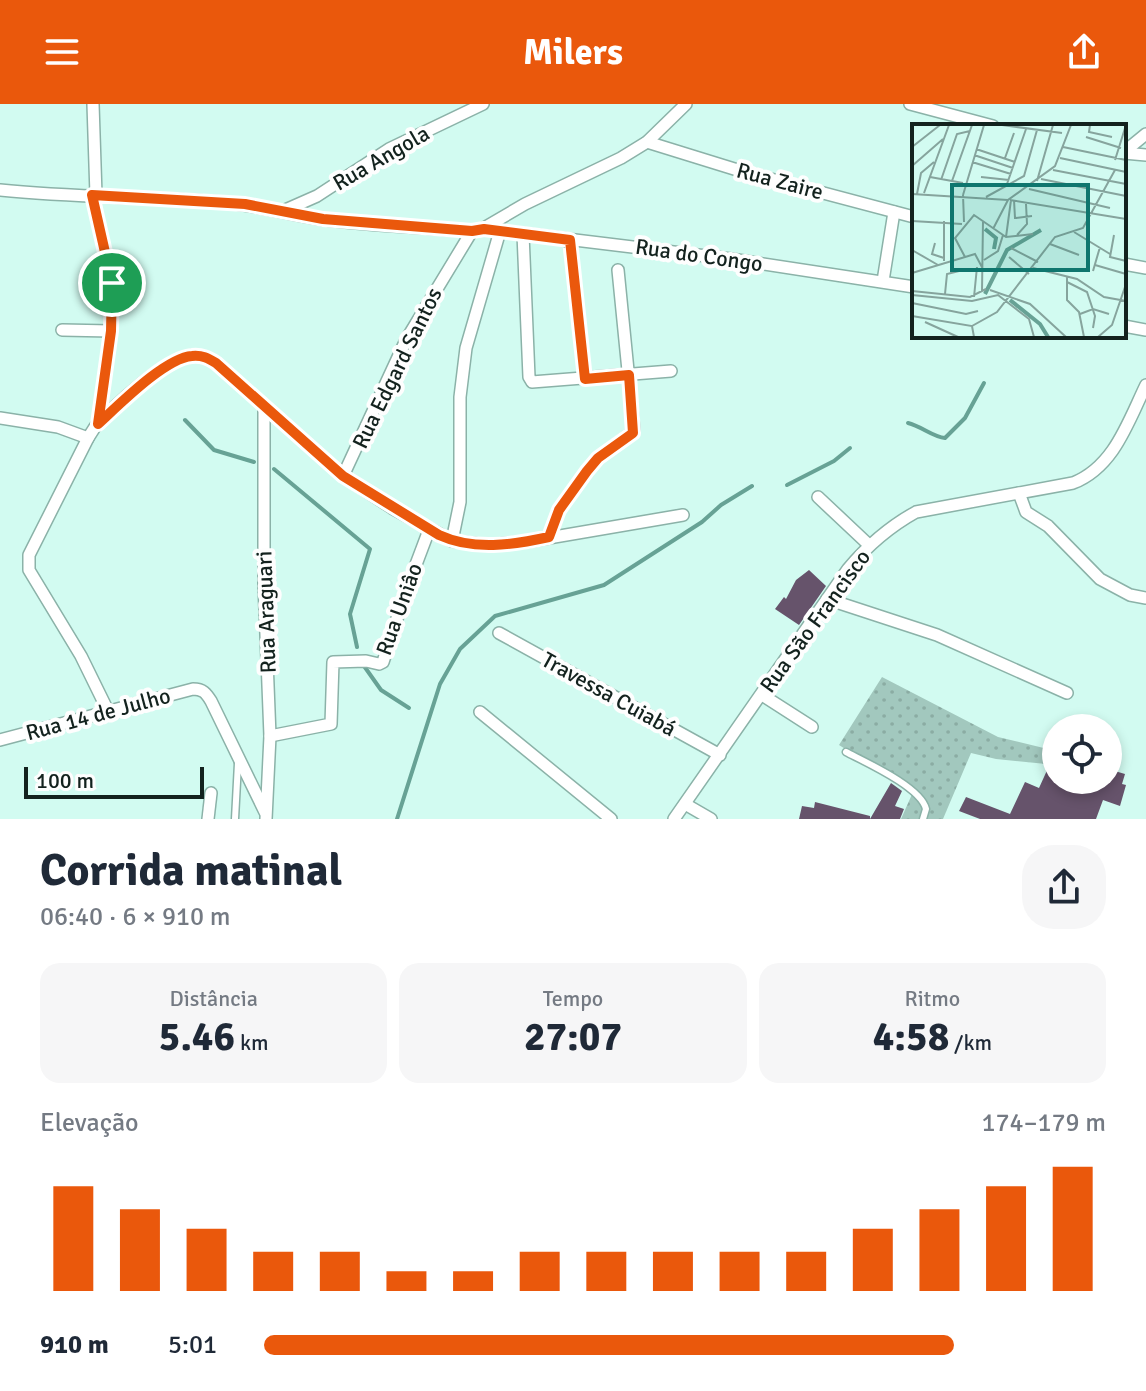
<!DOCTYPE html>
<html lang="pt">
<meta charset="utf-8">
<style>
:root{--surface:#fff;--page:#f6f6f7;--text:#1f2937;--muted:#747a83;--accent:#ea580c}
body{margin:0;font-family:Signika,sans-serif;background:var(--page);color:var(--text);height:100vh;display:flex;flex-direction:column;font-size:30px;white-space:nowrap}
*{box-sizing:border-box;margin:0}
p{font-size:26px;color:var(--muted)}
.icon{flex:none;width:44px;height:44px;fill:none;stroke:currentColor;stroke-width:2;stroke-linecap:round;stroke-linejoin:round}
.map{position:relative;height:715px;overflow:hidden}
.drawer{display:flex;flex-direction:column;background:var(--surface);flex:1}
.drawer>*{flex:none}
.fabs{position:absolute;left:1042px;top:610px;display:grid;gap:16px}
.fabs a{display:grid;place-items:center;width:80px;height:80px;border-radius:50%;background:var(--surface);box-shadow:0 4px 12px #0003;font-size:40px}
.scale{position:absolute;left:24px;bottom:20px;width:180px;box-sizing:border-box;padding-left:8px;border:4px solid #13221e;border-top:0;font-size:22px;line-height:28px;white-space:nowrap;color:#13221e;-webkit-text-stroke:6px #fefefe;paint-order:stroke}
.pin{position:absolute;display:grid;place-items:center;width:68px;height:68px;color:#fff;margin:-34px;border:4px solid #fff;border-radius:50%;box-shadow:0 2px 8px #0007}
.round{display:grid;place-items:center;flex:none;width:84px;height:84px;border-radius:32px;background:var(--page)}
.overview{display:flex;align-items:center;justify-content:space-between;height:136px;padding:0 40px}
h1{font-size:44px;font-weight:800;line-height:60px}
.figures{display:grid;grid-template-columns:repeat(3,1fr);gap:12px;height:136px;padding:8px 40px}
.figures div{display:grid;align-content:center;border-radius:20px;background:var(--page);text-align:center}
.figures b{font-size:40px;font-weight:800}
.figures small{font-size:22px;font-weight:400}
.figures p{font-size:22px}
.chart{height:224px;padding:16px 40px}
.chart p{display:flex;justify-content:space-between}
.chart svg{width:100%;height:144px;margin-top:8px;stroke:var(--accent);stroke-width:6}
ul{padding:0 40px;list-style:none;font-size:26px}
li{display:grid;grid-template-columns:128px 96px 1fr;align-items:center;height:60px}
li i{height:20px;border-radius:10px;background:var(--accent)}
header{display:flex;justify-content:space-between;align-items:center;height:104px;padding:0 40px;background:var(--accent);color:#fff;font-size:36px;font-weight:800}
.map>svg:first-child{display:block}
</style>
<header><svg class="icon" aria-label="menu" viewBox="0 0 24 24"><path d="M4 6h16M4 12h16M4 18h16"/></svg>Milers<svg class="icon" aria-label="share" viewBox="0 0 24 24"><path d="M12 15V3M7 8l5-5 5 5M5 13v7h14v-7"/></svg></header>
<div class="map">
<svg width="1146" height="715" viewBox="0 0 1146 715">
<defs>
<pattern id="park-dots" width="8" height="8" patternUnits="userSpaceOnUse" patternTransform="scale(2)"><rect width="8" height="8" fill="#a2c8be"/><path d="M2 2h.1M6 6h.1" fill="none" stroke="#8baca3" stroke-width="1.8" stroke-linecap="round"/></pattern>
</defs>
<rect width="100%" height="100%" fill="#d2fbf1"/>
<path fill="url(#park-dots)" d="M 882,573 L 998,633 L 1056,647 L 1056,661 L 996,655 L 971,649 L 943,715 L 901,715 L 913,688 L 839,641 Z"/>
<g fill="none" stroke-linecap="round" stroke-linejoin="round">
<g stroke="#67a295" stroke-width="4">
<path d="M 185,316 L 214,346 L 254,358"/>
<path d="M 908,319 C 921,322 933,333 945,334 L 965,314 L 984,279"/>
<path d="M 274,365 L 370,445 L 350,510 L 357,543"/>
<path d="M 787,381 L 834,357 L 850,344"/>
<path d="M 364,562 L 381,586 L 409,604"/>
<path d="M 397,715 L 440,580 L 460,545 L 495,512 L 604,481 L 702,418 L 721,401 L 752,382"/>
</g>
</g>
<g fill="#66536b">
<path d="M 809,466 L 826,482 L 799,521 L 775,505 L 784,493 L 786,495 L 796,476 Z"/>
<path d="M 1049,662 L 1056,665 L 1056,676 L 1108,676 L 1108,665 L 1125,670 L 1122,680 L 1126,681 L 1120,702 L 1103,696 L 1096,715 L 980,715 L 959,707 L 966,693 L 1010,710 L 1025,678 L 1039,684 Z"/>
<path d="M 891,679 L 902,687 L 895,702 L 904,705 L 900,715 L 870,715 Z"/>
<path d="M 815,698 L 870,712 L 870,715 L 799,715 L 802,702 L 814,704 Z"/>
</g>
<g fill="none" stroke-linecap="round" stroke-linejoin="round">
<defs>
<g id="service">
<path d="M 846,648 C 865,658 921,683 926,705 L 923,715"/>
<path d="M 235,715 L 238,659"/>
</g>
<g id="minor">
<path d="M 93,0 L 96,91"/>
<path d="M 910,0 L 993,22"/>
<path d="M 647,38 L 744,68 L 914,113"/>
<path d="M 1124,48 L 1146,30"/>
<path d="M 1124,49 L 1146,51"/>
<path d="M 0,86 C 72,94 145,92 218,98 C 253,100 286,110 320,115 C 370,122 421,123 472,127"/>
<path d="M 92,91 L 112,179 L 111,227 L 98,320"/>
<path d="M 283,107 L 317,92 L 389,45 L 483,0"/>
<path d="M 484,124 L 525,100 L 621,54 L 647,38 L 686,0"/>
<path d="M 523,130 L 529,273 L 532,278 L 671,267"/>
<path d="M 570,136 L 585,275"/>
<path d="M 1124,160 L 1146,164"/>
<path d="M 883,177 L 894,108"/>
<path d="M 1124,222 L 1146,226"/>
<path d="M 62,226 L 111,227"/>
<path d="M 264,301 L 264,480 L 270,632 L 266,715"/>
<path d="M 0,314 L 58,323 L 88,334"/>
<path d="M 343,372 L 406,236 L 472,127 L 484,125 L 731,155 L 914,183"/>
<path d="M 1019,389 L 1026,408 L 1048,422 L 1100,475 L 1130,491 L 1146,494"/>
<path d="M 818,393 L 869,441"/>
<path d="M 549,433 L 559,406 L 587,367 L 598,354 L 634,327 L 618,166"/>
<path d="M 452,437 L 460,398 L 460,293 L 466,244 L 500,127"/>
<path d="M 827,495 L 937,531 L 1067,589"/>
<path d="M 499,529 L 720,651"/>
<path d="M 762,591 L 812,623"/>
<path d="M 108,607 L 81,552 L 29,466 L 29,451 L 88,334 L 95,323 C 116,300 156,263 186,253 C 197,249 207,254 216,259 L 343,372 L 392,404 L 452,437 L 486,441 L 525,438 L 683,411"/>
<path d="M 480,608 L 611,715"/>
<path d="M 270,632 L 331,620 L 333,558 L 366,557 L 379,560 L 383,558 L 406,487 L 429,426"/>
<path d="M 0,636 L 193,585 C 203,585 206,589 211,597 L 265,708"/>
<path d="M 685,700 L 711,715"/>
<path d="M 208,715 L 211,689"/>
<path d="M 674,715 L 848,465 C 868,441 889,423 916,408 L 1073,379 C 1114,363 1128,318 1146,281"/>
</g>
</defs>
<use href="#service" stroke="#8bb2a8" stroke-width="9"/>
<use href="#minor" stroke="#8bb2a8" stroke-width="14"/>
<use href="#service" stroke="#fff" stroke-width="6"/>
<use href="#minor" stroke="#fff" stroke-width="11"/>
</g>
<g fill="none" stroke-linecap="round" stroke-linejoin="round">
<defs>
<path id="route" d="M 92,91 L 245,100 L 323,115 L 472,127 L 484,125 L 570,136 L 585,275 L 629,271 L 633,329 L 598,354 L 587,367 L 559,406 L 549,433 C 512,441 474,447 439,431 L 343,372 L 216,259 C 208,254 202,251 192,252 C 165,254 119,301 98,320 L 111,227 L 112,179 Z"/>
</defs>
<use href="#route" stroke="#fff" stroke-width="16"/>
<use href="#route" stroke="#ea580c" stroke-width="10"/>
</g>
<g text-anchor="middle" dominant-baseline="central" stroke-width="8" stroke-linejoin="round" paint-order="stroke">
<g font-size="22" fill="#13221e" stroke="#fefefe">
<text transform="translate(381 54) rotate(-30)">Rua Angola</text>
<text transform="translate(780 77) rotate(15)">Rua Zaire</text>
<text transform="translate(699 151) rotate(8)">Rua do Congo</text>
<text transform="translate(397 264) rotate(-64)">Rua Edgard Santos</text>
<text transform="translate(399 505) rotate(-70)">Rua Uniâo</text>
<text transform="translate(266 508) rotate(-92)">Rua Araguari</text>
<text transform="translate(815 517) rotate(-54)">Rua São Francisco</text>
<text transform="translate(609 590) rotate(29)">Travessa Cuiabá</text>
<text transform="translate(98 610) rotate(-15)">Rua 14 de Julho</text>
</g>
</g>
<g transform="translate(912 20)">
<rect width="214" height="214" fill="#d2fbf1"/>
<path fill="none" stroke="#67a295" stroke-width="4" d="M 73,105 L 84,114 L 82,125M 73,170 L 95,126 L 129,106M 98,176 L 128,200 L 136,213"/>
<path fill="none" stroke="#86a49d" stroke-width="2" d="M 90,1 L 150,9M 178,1 L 177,8 L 200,13M 174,13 L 209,24M 0,23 L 28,1M 151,23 L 214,36M 64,25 L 103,38M 62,31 L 101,44M 93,34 L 102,9M 148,34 L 214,48M 203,36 L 214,1M 60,38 L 99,50M 0,42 L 31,15M 141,46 L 214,60M 18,53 L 51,59M 69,53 L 97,56M 129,55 L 214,72M 29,56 L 45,10 L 58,7M 40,57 L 60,1M 125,57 L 141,1M 95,60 L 114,5M 117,65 L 198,84M 12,69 L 37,1M 0,70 L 96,76M 5,70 L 9,49 L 22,38M 51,71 L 72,1M 51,71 L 52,98M 74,73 L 112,52 L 125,6M 98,76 L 214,95M 102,76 L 103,94 L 120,92M 0,97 L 50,100M 81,105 L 96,76 L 143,42 L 159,1M 162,108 L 198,130M 105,111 L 115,100 L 114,80M 202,111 L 198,133 L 214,137M 94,113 L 99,76M 23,119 L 20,130 L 32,134M 138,120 L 167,131M 99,124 L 126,138M 0,126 L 26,141M 53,133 L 43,114 L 62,91 L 94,113 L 121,110M 97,133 L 117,150M 72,136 L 86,127 L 91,111M 32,137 L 32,97M 183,141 L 214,150M 121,144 L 165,155 L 192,173 L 214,177M 181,147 L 188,123M 0,149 L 63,130 L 71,145M 155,153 L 155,176 L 167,188 L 172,213M 155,158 L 175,168 L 183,192 L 181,204M 78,166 L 118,180 L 154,213M 0,167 L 58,173 L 74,165M 70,167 L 71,97M 33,170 L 35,150 L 47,147M 0,171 L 60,177 L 86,171 L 117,195 L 122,213M 62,173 L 65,143M 0,179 L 54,190 L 66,187M 168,190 L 181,185 L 197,190M 0,192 L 60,202 L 62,213M 13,198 L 46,213M 60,202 L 85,188 L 143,113 L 171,104 L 203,46M 186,213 L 200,201 L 214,160"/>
<path fill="#0f766e" fill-opacity="0.15" stroke="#0f766e" stroke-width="4" d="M 40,61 L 176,61 L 176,146 L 40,146 Z"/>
<rect width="214" height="214" fill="none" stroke="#13221e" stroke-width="4"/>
</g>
</svg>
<div class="fabs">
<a><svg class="icon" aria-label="locate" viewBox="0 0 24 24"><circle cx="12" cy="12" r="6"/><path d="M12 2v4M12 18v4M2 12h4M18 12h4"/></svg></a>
</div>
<div class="scale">100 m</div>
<div class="pin" style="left:112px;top:179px;background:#1e9e55"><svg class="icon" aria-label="arrive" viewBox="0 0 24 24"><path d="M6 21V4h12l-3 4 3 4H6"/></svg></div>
</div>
<section class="drawer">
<div class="overview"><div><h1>Corrida matinal</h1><p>06:40 · 6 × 910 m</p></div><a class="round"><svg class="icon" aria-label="share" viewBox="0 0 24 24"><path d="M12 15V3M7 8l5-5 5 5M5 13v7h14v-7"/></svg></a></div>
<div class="figures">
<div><p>Distância</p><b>5.46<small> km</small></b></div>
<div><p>Tempo</p><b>27:07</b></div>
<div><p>Ritmo</p><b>4:58<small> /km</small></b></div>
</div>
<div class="chart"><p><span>Elevação</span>174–179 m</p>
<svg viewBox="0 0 160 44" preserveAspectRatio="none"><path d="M5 44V12M15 44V19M25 44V25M35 44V32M45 44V32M55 44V38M65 44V38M75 44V32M85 44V32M95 44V32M105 44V32M115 44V32M125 44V25M135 44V19M145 44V12M155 44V6"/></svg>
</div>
<ul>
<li><b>910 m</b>5:01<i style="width:82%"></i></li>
</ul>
</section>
